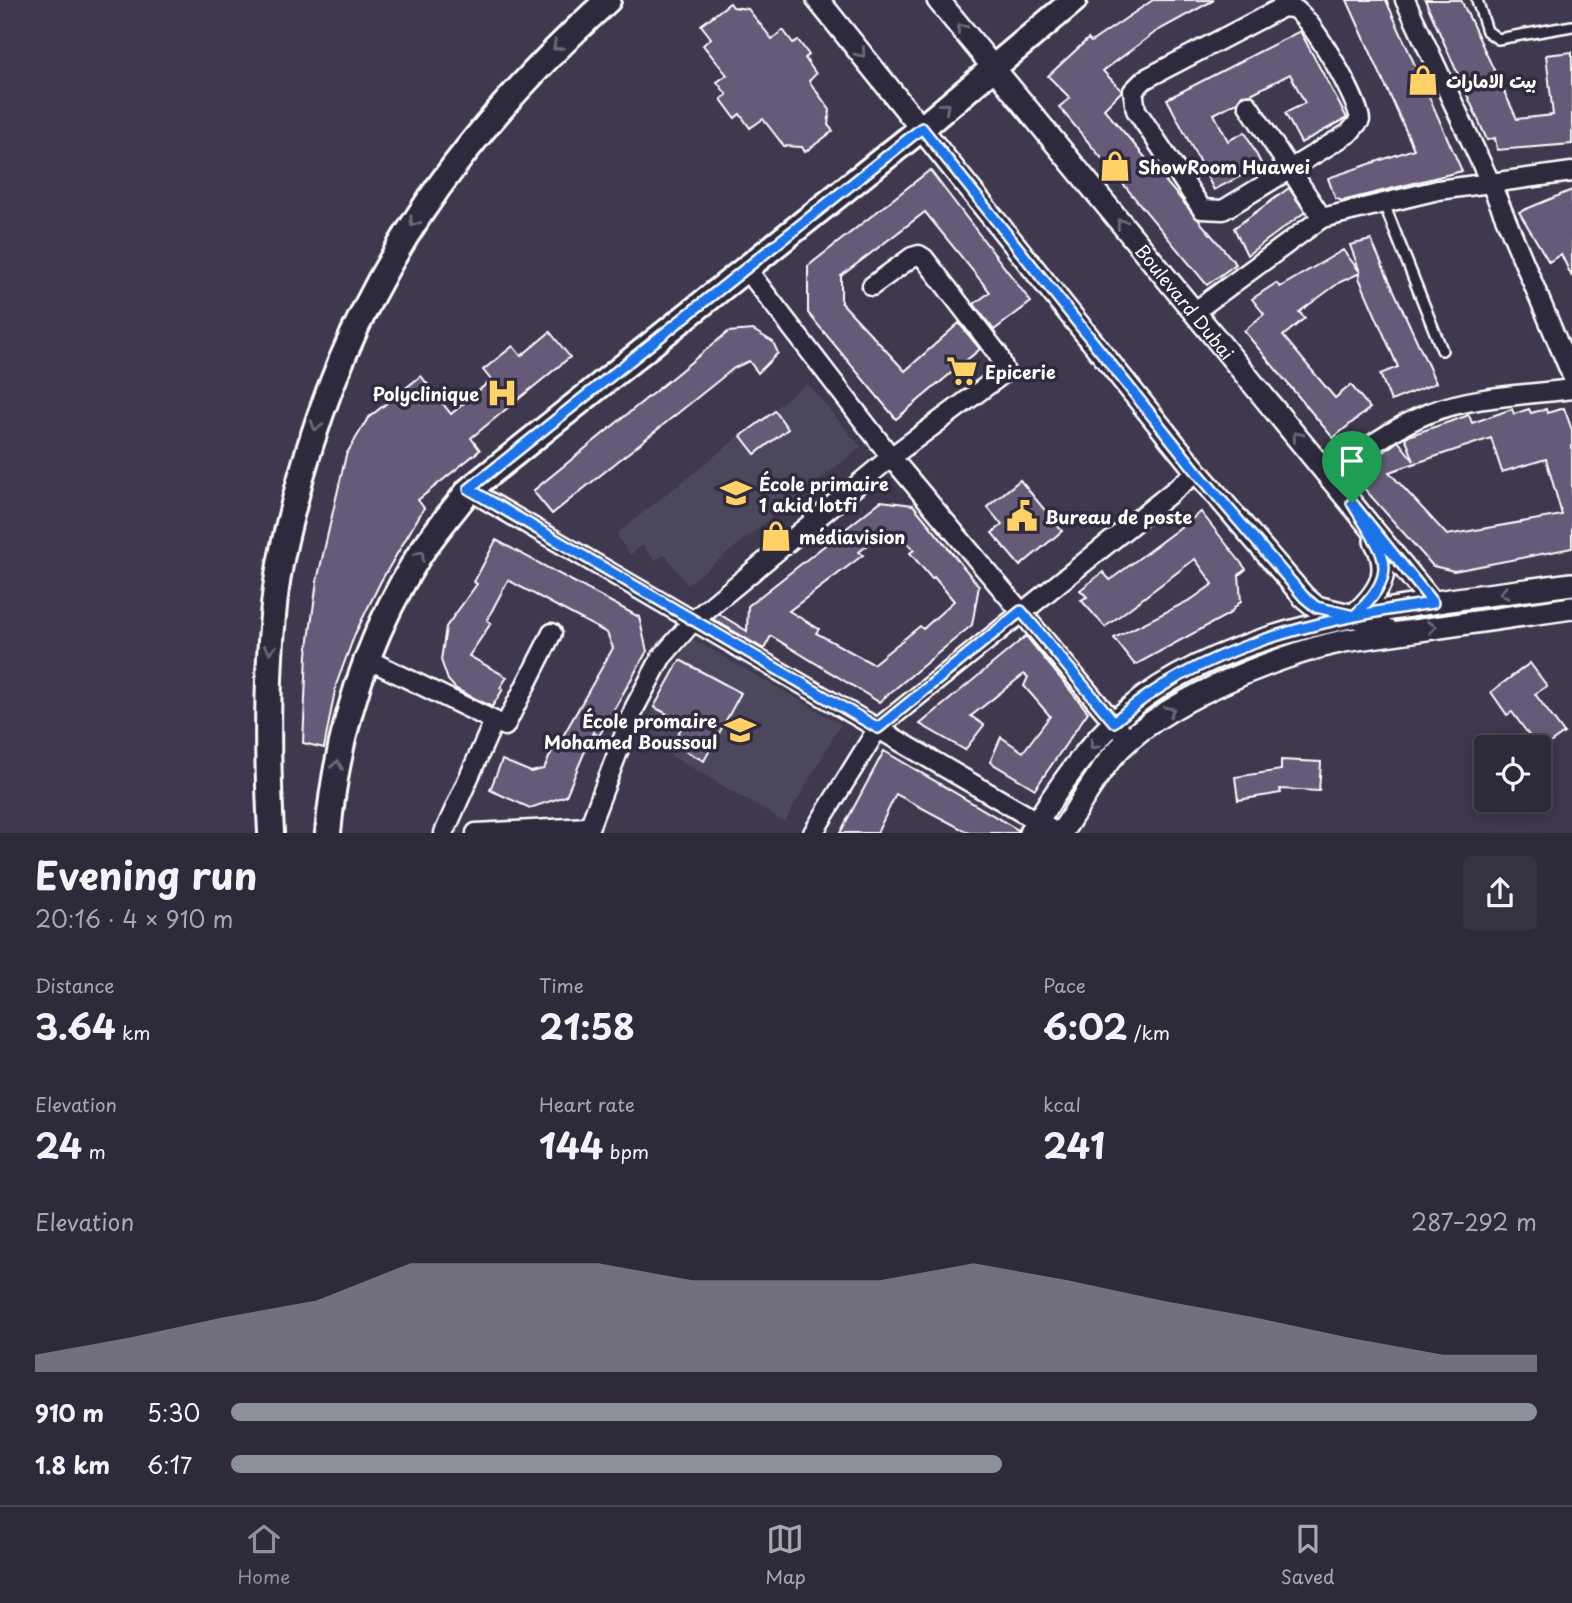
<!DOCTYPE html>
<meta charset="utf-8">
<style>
:root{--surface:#2f2a3a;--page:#373242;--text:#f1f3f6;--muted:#a7a7af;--line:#4a4654;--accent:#8c9099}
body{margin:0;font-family:"Playpen Sans","Playpen Sans Arabic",sans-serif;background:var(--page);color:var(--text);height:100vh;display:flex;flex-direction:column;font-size:26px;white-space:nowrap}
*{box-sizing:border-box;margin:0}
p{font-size:23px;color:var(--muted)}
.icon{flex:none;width:38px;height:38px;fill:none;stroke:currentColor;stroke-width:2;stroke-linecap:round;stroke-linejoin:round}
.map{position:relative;height:833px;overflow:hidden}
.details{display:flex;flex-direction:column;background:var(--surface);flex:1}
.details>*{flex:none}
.buttons{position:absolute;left:1474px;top:735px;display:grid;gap:14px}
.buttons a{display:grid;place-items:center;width:77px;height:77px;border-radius:7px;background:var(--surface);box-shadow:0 4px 18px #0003,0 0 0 2px var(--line);font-size:35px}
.pin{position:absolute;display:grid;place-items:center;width:60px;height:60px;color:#fff;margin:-72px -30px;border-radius:50% 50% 50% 0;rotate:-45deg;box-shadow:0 0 7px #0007}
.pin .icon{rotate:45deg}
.round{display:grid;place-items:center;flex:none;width:74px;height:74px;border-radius:7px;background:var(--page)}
.summary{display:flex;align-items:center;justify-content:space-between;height:119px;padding:0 35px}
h1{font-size:38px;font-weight:700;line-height:52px}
.stats{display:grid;grid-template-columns:repeat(3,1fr);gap:10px;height:119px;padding:7px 35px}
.stats div{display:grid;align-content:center}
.stats b{font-size:35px;font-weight:700}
.stats small{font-size:19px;font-weight:400}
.stats p{font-size:19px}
.chart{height:196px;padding:14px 35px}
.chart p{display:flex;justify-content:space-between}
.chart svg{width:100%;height:126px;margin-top:7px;fill:var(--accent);opacity:.7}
ul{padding:0 35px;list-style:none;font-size:23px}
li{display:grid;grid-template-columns:112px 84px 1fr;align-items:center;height:52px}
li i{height:18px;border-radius:9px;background:var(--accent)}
.menu{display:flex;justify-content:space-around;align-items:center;height:98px;border-top:2px solid var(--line);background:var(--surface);font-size:19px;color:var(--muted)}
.menu a{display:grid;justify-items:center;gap:4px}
.menu .selected{color:var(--accent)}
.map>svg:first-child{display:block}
</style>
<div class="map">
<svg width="1572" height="833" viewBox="0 0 1572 833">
<rect width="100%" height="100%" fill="#3f384e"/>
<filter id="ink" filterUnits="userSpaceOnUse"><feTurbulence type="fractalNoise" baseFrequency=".0143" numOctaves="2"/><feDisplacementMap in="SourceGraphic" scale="14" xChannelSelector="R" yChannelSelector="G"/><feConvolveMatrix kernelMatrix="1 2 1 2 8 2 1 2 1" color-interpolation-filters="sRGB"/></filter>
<g filter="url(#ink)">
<g fill="#4e465d">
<path d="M 807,383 L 861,447 L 687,585 L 665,554 L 655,561 L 643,545 L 630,555 L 616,534 Z"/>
<path d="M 691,638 L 841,724 L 785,822 L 639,737 Z"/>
</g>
<g fill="#655a77" stroke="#fff" stroke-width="2" fill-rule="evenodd">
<path d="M 1153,0 L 1214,0 L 1157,31 L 1103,71 L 1122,91 L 1104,109 L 1236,264 L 1207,285 L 1059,107 L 1070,98 L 1048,76 L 1088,39 L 1091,42 Z"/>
<path d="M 1347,0 L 1386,0 L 1462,171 L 1342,201 L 1335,198 L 1328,178 L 1414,149 Z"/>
<path d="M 1425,0 L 1461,0 L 1517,119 L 1553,115 L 1546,55 L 1572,52 L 1572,144 L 1497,150 L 1495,138 L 1487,140 Z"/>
<path d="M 730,3 L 733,7 L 748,9 L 772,39 L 783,30 L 793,43 L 798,40 L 809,55 L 805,58 L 816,74 L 809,81 L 830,110 L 828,125 L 833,131 L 805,152 L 802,147 L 784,146 L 763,119 L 750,128 L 740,114 L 735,118 L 721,99 L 727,95 L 717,82 L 727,75 L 703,45 L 711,38 L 701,25 Z"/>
<path d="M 1300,31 L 1347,118 L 1301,143 L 1285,113 L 1305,103 L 1290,74 L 1251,94 L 1242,95 L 1237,102 L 1214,114 L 1228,141 L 1245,132 L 1262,165 L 1214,190 L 1167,99 Z"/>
<path d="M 930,170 L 1031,302 L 994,330 L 974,304 L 990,292 L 925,212 L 841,276 L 841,302 L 905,371 L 959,323 L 980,349 L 896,419 L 808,313 L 808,266 Z"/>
<path d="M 1289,188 L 1305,212 L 1247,255 L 1234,228 Z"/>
<path d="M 1572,190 L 1572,277 L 1561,254 L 1549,262 L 1519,212 Z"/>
<path d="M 1371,240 L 1436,383 L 1391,401 L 1380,374 L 1398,367 L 1359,278 L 1360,273 L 1340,282 L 1299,312 L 1305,318 L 1283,336 L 1335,398 L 1351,385 L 1370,408 L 1333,438 L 1244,331 L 1264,314 L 1252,299 L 1276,283 L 1280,287 L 1343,250 L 1360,272 L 1350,245 Z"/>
<path d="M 753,330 L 773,342 L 778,353 L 758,373 L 749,361 L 734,368 L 552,514 L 533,491 L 728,332 Z"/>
<path d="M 550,332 L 570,357 L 471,438 L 480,450 L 418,500 L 424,508 L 381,581 L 355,634 L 336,685 L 324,748 L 303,743 L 307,654 L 317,581 L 346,455 L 368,418 L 421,376 L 451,414 L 491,380 L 483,370 L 513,346 L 521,356 Z"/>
<path d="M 1564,408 L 1572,430 L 1572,548 L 1454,571 L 1433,566 L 1353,476 L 1398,441 L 1414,461 L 1405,437 L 1469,415 L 1472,423 L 1512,409 L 1514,414 L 1529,409 L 1531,413 L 1546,409 L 1547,413 ZM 1491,438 L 1502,472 L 1546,459 L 1562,515 L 1447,535 L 1389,472 Z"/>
<path d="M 775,411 L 788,429 L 755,454 L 741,436 Z"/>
<path d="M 1020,480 L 1062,531 L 1020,566 L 992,533 L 1002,525 L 987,507 Z"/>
<path d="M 881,501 L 913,505 L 979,586 L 972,625 L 879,702 L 771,636 L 764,649 L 713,619 L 719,614 L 747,631 L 748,606 ZM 886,531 L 899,534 L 914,550 L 910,553 L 932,579 L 934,577 L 954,601 L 923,629 L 920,626 L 873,664 L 816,633 L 819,629 L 789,611 L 863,555 L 859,552 Z"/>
<path d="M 1201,512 L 1246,569 L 1239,575 L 1241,601 L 1229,614 L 1135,665 L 1114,638 L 1192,599 L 1213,584 L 1195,559 L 1105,627 L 1081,600 L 1087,597 L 1080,590 L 1103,572 L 1110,580 Z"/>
<path d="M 496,540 L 639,617 L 647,651 L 599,736 L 593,732 L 566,796 L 530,808 L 490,790 L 502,760 L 531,772 L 544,769 L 556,742 L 559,743 L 613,648 L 607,633 L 508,580 L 487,620 L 491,623 L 469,656 L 507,677 L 500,688 L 503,689 L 492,707 L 456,689 L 448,680 L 441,660 L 446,627 L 477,584 L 474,582 Z"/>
<path d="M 1026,636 L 1088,712 L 1035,789 L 990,762 L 1001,737 L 1023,752 L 1050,716 L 1024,686 L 1028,677 L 1024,674 L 971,716 L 984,725 L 965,750 L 920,724 Z"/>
<path d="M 680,660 L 741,693 L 704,761 L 672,744 L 684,723 L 654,707 Z"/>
<path d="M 1530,663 L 1547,686 L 1535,694 L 1564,733 L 1540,750 L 1512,712 L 1507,715 L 1491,692 Z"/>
<path d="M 884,751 L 1018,830 L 1017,833 L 969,833 L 896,794 L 877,833 L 840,833 Z"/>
<path d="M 1281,760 L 1321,762 L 1319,791 L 1280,789 L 1281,793 L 1238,800 L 1235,777 L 1281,770 Z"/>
</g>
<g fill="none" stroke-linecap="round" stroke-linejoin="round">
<defs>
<g id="service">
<path d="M 1477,0 L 1487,31 L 1498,39 L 1572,26"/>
<path d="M 1384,204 L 1442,350"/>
</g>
<g id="minor">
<path d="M 1405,0 L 1491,184 L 1572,376"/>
<path d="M 1283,7 L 1293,8 C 1312,18 1358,99 1360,120 L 1349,133 L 1223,210 L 1202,209 L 1136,110 L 1133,91 L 1145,79 Z"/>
<path d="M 1248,105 L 1322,218"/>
<path d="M 745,267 L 891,457 L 1122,732"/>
<path d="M 1194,312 L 1322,218 L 1438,190 L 1572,172"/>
<path d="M 1329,476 C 1361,452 1392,428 1429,413 C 1473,396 1525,395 1572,389"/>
<path d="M 469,490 L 1057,833"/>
<path d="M 365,658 L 505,726 L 552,633"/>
<path d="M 444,833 L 494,721"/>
<path d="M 476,833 L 588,827"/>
<path d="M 587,833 L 635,707 L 661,658 L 694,620 L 891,457 L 1000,376 L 1004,369 L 998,354 L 924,258 L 919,255 L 912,257 L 872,286"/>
<path d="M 813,833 L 878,728 L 1197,472"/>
</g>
<g id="tertiary">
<path d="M 818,0 L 1197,472 L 1304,597 L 1316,607 L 1354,616 L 1390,632"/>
<path id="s1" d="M 938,0 L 1433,603"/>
<path d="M 1352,617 C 1377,595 1394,574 1375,541"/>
<path d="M 1030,833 C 1057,789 1089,742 1129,709 C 1240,617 1434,603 1572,584"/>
<path d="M 1061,833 C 1078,808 1093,780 1112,757 C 1156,704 1277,655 1344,641 L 1572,608"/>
</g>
<g id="secondary">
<path d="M 271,833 C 267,757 266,682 274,606 C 278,563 290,519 301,477 C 355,281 459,135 608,0"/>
<path d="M 328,833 C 337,734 365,641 418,557 C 433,534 452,512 469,490 L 922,128 L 1074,0"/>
</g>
</defs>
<use href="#service" stroke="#fff" stroke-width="14"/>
<use href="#minor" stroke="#fff" stroke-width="23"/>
<use href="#tertiary" stroke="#fff" stroke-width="26"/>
<use href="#secondary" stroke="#fff" stroke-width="30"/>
<use href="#service" stroke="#2f2a3d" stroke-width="9"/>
<use href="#minor" stroke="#2f2a3d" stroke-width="18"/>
<use href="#tertiary" stroke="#2f2a3d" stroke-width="21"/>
<use href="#secondary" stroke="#2f2a3d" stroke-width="24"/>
</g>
<defs><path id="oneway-chevron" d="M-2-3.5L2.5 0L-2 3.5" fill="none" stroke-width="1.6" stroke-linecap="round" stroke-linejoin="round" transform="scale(1.75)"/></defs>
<g stroke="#6d6a77">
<use href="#oneway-chevron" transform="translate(961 28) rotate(-129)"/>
<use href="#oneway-chevron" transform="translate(557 46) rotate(137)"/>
<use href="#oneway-chevron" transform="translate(861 53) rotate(51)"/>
<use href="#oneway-chevron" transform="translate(945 107) rotate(-41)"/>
<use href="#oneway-chevron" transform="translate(414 222) rotate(123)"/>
<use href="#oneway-chevron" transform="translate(1121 223) rotate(-129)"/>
<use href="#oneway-chevron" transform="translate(316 426) rotate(109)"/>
<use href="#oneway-chevron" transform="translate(1297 436) rotate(-129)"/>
<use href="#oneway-chevron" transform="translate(420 555) rotate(-56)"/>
<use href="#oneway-chevron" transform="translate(1504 593) rotate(172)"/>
<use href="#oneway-chevron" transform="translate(1432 627) rotate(-8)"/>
<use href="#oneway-chevron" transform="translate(270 649) rotate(94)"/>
<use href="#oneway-chevron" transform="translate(1170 711) rotate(-28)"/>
<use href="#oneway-chevron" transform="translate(1094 745) rotate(129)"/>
<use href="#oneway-chevron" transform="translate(337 765) rotate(-80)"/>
</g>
</g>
<g fill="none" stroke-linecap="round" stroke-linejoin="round" filter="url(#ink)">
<defs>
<path id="route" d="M 1352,503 C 1383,555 1404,568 1354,616 L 1316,607 L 1304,597 L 1197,472 L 922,128 L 469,489 L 878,728 L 1021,611 L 1114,722 C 1199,646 1323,618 1433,603 L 1352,503"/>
</defs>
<use href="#route" stroke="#fff" stroke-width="14"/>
<use href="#route" stroke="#1a73e8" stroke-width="9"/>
</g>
<defs>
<symbol id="shop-bare" viewBox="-9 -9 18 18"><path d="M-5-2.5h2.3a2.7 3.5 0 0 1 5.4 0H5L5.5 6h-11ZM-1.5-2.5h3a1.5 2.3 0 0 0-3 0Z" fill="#ffd166" stroke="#2f2a3d" stroke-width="2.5" paint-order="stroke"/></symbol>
<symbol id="supermarket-bare" viewBox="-9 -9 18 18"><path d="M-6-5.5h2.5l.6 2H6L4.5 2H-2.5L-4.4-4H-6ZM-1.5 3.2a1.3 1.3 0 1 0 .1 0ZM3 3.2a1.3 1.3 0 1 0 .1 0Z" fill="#ffd166" stroke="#2f2a3d" stroke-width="2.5" paint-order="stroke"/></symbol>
<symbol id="hospital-bare" viewBox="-9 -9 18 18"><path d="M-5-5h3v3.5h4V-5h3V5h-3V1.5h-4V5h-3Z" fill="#ffd166" stroke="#2f2a3d" stroke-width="2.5" paint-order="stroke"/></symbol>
<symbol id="school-bare" viewBox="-9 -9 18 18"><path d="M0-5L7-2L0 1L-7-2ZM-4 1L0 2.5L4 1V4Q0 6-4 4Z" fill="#ffd166" stroke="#2f2a3d" stroke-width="2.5" paint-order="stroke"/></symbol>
<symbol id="civic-bare" viewBox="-9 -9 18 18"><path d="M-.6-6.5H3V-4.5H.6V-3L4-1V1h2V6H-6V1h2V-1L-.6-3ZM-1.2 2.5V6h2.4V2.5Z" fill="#ffd166" stroke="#2f2a3d" stroke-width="2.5" paint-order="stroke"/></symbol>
</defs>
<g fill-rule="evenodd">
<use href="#shop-bare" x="1401" y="58" width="44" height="44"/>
<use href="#shop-bare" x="1093" y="144" width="44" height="44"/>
<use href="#supermarket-bare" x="940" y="349" width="44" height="44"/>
<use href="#hospital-bare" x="480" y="371" width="44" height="44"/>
<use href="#school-bare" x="714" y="471" width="44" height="44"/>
<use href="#civic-bare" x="1000" y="494" width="44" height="44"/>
<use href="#shop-bare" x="754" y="514" width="44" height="44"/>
<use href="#school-bare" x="718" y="708" width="44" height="44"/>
</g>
<g text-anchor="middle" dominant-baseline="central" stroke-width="7" stroke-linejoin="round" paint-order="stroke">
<g font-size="18" font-weight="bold" fill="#fff" stroke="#2f2a3d" text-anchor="start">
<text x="1446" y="80">بيت الامارات</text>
<text x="1138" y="166">ShowRoom Huawei</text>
<text x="985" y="371">Epicerie</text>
<text x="479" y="393" text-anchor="end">Polyclinique</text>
<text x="759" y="483">École primaire<tspan x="759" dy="21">1 akid lotfi</tspan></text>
<text x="1045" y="516">Bureau de poste</text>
<text x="799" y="536">médiavision</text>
<text x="717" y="720" text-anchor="end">École promaire<tspan x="717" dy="21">Mohamed Boussoul</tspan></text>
</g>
<g font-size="18" fill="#fff" stroke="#2f2a3d">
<text stroke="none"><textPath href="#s1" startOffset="390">Boulevard Dubai</textPath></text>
</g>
</g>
</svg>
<div class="buttons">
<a><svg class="icon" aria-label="locate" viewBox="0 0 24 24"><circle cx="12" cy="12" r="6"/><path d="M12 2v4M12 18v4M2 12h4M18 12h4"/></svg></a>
</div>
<div class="pin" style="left:1352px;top:503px;background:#1e9e55"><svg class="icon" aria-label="arrive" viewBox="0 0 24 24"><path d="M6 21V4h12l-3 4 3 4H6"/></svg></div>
</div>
<section class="details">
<div class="summary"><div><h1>Evening run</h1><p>20:16 · 4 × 910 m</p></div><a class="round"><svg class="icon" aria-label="share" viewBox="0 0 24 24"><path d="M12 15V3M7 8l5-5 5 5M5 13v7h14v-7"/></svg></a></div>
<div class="stats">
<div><p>Distance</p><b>3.64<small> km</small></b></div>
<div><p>Time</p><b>21:58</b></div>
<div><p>Pace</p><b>6:02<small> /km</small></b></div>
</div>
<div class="stats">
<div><p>Elevation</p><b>24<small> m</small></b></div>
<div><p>Heart rate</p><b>144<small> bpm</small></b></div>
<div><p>kcal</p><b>241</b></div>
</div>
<div class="chart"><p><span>Elevation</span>287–292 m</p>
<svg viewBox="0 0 160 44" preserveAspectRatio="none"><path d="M0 44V38L10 32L20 25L30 19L40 6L50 6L60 6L70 12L80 12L90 12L100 6L110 12L120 19L130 25L140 32L150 38L160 38V44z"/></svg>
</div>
<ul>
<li><b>910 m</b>5:30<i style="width:100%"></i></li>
<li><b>1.8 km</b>6:17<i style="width:59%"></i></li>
</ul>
</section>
<nav class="menu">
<a class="selected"><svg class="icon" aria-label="home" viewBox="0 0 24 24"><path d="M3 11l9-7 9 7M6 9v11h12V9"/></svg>Home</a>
<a><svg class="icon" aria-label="map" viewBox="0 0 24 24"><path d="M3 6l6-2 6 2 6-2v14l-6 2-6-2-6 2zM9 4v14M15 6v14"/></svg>Map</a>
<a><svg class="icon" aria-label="saved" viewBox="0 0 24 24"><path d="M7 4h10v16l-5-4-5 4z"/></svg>Saved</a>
</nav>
